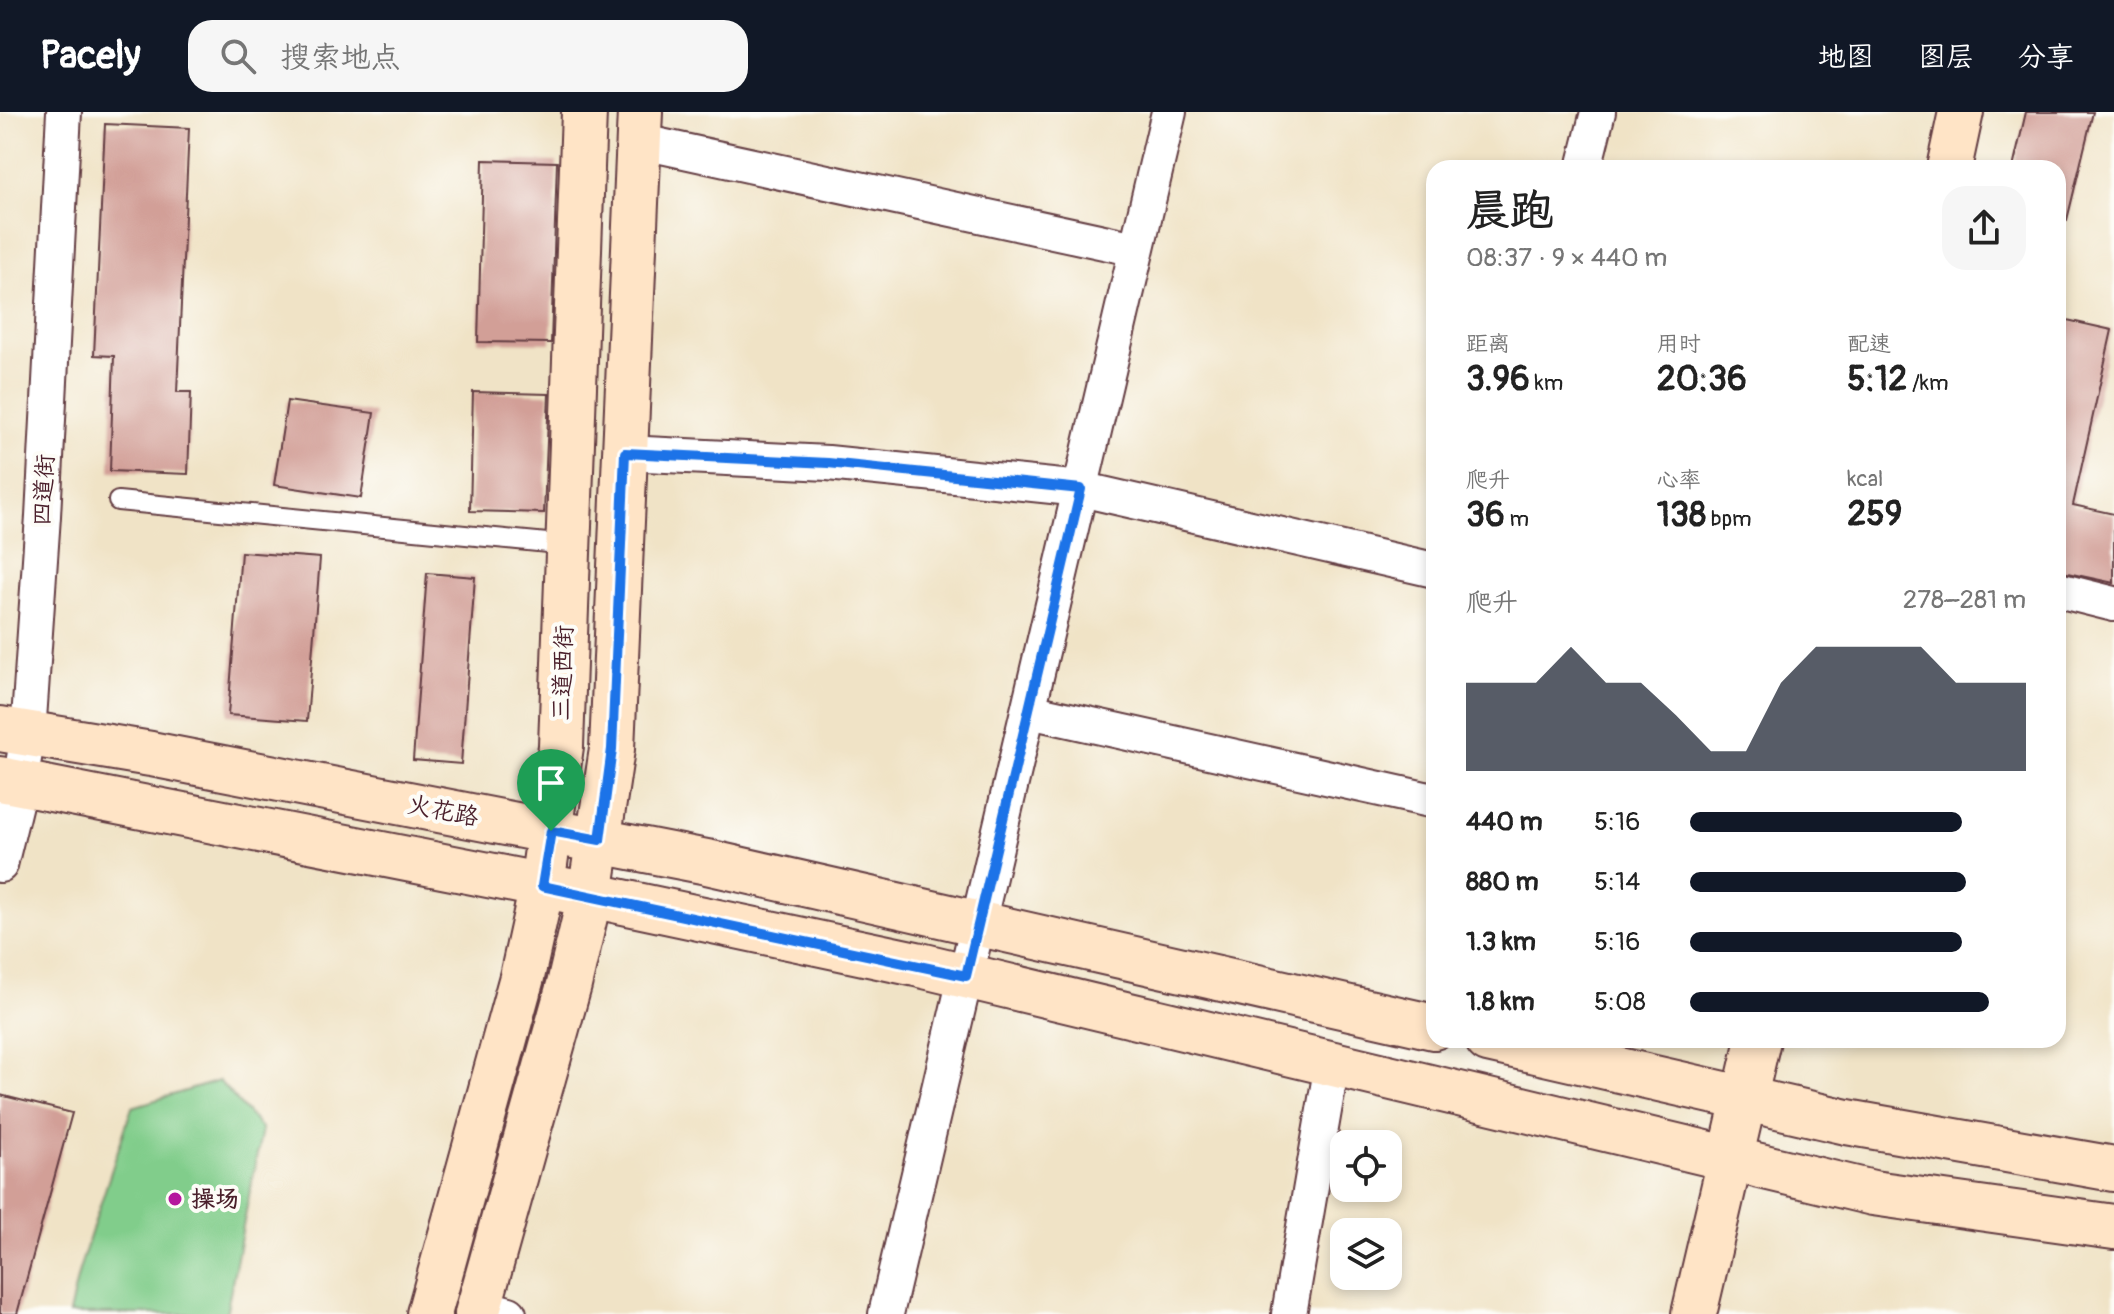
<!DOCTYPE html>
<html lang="zh">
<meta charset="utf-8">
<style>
:root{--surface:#fff;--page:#f6f6f6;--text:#222;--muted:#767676;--accent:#111827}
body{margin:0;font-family:Pangolin,"LXGW WenKai TC",sans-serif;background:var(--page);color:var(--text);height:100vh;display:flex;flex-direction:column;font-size:30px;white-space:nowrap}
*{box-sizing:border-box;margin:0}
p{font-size:26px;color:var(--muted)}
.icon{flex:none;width:44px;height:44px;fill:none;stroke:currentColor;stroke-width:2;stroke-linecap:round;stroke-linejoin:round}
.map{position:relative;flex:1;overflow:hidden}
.panel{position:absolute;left:1426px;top:48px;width:640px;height:888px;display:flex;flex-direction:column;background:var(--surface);border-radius:24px;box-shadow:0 4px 12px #0003}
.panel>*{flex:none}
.fabs{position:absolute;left:1330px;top:1018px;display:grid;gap:16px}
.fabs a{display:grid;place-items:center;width:72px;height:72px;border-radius:16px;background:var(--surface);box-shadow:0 4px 12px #0003;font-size:40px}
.pin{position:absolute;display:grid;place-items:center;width:68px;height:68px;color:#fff;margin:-82px -34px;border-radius:50% 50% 50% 0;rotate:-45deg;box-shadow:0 0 8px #0007}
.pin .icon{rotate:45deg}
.round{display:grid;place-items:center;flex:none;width:84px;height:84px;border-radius:24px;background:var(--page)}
.head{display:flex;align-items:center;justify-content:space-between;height:136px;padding:0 40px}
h1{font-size:44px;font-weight:800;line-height:60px}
.figures{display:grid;grid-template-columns:repeat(3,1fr);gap:12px;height:136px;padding:8px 40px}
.figures div{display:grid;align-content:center}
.figures b{font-size:34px;font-weight:800}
.figures small{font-size:22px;font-weight:400}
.figures p{font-size:22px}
.chart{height:224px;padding:16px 40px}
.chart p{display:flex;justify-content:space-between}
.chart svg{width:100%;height:144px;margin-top:8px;fill:var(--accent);opacity:.7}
ul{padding:0 40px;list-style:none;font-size:26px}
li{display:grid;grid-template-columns:128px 96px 1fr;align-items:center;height:60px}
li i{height:20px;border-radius:10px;background:var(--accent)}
header{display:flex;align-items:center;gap:48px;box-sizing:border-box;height:112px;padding:0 40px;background:var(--accent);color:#fff}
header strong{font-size:38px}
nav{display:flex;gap:44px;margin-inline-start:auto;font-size:28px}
.search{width:560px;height:72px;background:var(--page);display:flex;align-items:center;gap:20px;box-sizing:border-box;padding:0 28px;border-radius:24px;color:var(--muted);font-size:30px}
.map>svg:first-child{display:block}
</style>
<header>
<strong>Pacely</strong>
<div class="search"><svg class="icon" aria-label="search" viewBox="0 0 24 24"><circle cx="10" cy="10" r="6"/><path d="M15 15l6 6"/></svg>搜索地点</div>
<nav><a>地图</a><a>图层</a><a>分享</a></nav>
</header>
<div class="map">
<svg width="2114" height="1202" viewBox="0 0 2114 1202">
<rect width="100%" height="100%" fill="#fdfcf7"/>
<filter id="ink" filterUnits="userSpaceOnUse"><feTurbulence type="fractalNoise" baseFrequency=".0125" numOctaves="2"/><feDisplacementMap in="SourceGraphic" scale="16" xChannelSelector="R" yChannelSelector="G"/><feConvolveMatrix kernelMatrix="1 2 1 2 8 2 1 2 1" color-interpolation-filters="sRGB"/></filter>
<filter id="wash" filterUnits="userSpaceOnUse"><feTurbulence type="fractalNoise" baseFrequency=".006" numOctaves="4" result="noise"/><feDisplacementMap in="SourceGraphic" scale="32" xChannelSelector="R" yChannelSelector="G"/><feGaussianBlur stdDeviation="1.8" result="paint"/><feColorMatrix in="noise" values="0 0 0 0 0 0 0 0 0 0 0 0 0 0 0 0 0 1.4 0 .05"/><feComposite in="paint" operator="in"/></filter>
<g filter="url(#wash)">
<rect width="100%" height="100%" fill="#f0e3c6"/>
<path fill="#81cd8b" stroke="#66765b" stroke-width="2" d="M 219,969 L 262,1017 L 226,1202 L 69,1202 L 79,1158 L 132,995 Z"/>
<g id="blocks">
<g fill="#d29f97">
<path d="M 2026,0 L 2093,0 L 2067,108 L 2058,107 L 2058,56 L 2013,56 Z"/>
<path d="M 105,12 L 189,16 L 177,280 L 191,280 L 188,362 L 110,359 L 114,244 L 94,243 Z"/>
<path d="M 483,48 L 557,50 L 551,231 L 478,230 Z"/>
<path d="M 2058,206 L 2112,218 L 2073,393 L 2114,402 L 2114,471 L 2058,459 Z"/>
<path d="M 473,280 L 549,282 L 544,401 L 470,399 Z"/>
<path d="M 287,289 L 374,301 L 361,386 L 274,373 Z"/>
<path d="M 241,440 L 320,446 L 307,609 L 228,603 Z"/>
<path d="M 427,461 L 475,465 L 461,652 L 413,648 Z"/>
<path d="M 0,983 L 72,1001 L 17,1202 L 0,1202 Z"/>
</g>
</g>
</g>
<g filter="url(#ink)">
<use href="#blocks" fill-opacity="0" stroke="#633c42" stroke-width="2"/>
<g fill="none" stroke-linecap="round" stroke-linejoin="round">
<defs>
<path id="lane" d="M 118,389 L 568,433"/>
<g id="street">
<path d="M 638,29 L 1136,137"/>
<path d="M 1584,56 L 1598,0"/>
<path d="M 625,341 L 828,351 L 1081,377 L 1434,458"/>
<path d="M 2058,478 L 2114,492"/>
<path d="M 1029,599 L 1434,689"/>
<path d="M 0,753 L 20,671 L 28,622 L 43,404 L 64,0"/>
<path d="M 479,1194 L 509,1202"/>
<path d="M 886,1202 L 1169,0"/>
<path d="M 1289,1202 L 1332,952"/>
</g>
<g id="secondary">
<path d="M 1949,56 L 1961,0"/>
<path d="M 0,617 L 151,642 L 707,750 L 1434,915"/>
<path d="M 0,667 L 590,783 L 916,852 L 1873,1081 L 2114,1115"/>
<path d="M 1488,928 L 1847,1010 L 2114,1057"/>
<path d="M 429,1202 L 522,865 L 542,774 L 561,634 L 584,0"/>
<path d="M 477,1202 L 569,873 L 590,783 L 612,637 L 640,0"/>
<path d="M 1694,1202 L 1758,928"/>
</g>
</defs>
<use href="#lane" stroke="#633c42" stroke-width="22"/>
<use href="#street" stroke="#633c42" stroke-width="38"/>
<use href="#secondary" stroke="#633c42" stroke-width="48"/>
<use href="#lane" stroke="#fff" stroke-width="18"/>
<use href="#street" stroke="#fff" stroke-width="34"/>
<use href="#secondary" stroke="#ffe4c6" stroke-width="44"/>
</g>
</g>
<g fill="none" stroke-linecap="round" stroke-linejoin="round" filter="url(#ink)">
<defs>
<path id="route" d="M 625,341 L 828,351 L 1081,377 L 966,864 L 542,774 L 551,719 L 600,728 L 612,637 Z"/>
</defs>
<use href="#route" stroke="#fff" stroke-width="16"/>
<use href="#route" stroke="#1a73e8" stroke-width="10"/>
</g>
<circle fill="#b5179e" stroke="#fdfcf7" stroke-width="3" cx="175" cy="1087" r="8"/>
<g text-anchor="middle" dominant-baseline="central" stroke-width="8" stroke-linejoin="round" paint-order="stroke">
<g font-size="24" fill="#4a1f2b" stroke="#fdfcf7">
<text transform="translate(44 378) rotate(-87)">四道街</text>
<text transform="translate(563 561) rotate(-88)">三道西街</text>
<text transform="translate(443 699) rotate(11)">火花路</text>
</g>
<g font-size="24" font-weight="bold" fill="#4a1f2b" stroke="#fdfcf7" text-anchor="start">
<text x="191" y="1087">操场</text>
</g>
</g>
</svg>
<div class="fabs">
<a><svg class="icon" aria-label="locate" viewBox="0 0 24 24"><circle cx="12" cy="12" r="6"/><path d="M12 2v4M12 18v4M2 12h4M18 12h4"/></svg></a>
<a><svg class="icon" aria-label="layers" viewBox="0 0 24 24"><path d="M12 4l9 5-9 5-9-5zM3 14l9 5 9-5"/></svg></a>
</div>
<div class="pin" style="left:551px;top:719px;background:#1e9e55"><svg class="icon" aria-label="arrive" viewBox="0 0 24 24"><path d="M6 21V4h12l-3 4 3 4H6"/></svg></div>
<section class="panel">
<div class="head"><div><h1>晨跑</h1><p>08:37 · 9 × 440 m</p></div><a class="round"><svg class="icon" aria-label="share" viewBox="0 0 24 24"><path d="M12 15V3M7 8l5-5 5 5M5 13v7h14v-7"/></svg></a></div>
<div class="figures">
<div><p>距离</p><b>3.96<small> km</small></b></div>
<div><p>用时</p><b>20:36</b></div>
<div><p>配速</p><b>5:12<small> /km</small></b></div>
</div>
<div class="figures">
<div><p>爬升</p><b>36<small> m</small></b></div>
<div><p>心率</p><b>138<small> bpm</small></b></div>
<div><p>kcal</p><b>259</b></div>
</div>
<div class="chart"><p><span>爬升</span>278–281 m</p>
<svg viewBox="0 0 160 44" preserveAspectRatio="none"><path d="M0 44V17L10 17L20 17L30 6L40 17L50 17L60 27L70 38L80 38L90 17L100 6L110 6L120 6L130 6L140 17L150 17L160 17V44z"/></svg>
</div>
<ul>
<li><b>440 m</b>5:16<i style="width:81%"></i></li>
<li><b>880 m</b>5:14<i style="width:82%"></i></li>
<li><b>1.3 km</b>5:16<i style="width:81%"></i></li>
<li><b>1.8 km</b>5:08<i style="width:89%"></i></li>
</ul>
</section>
</div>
